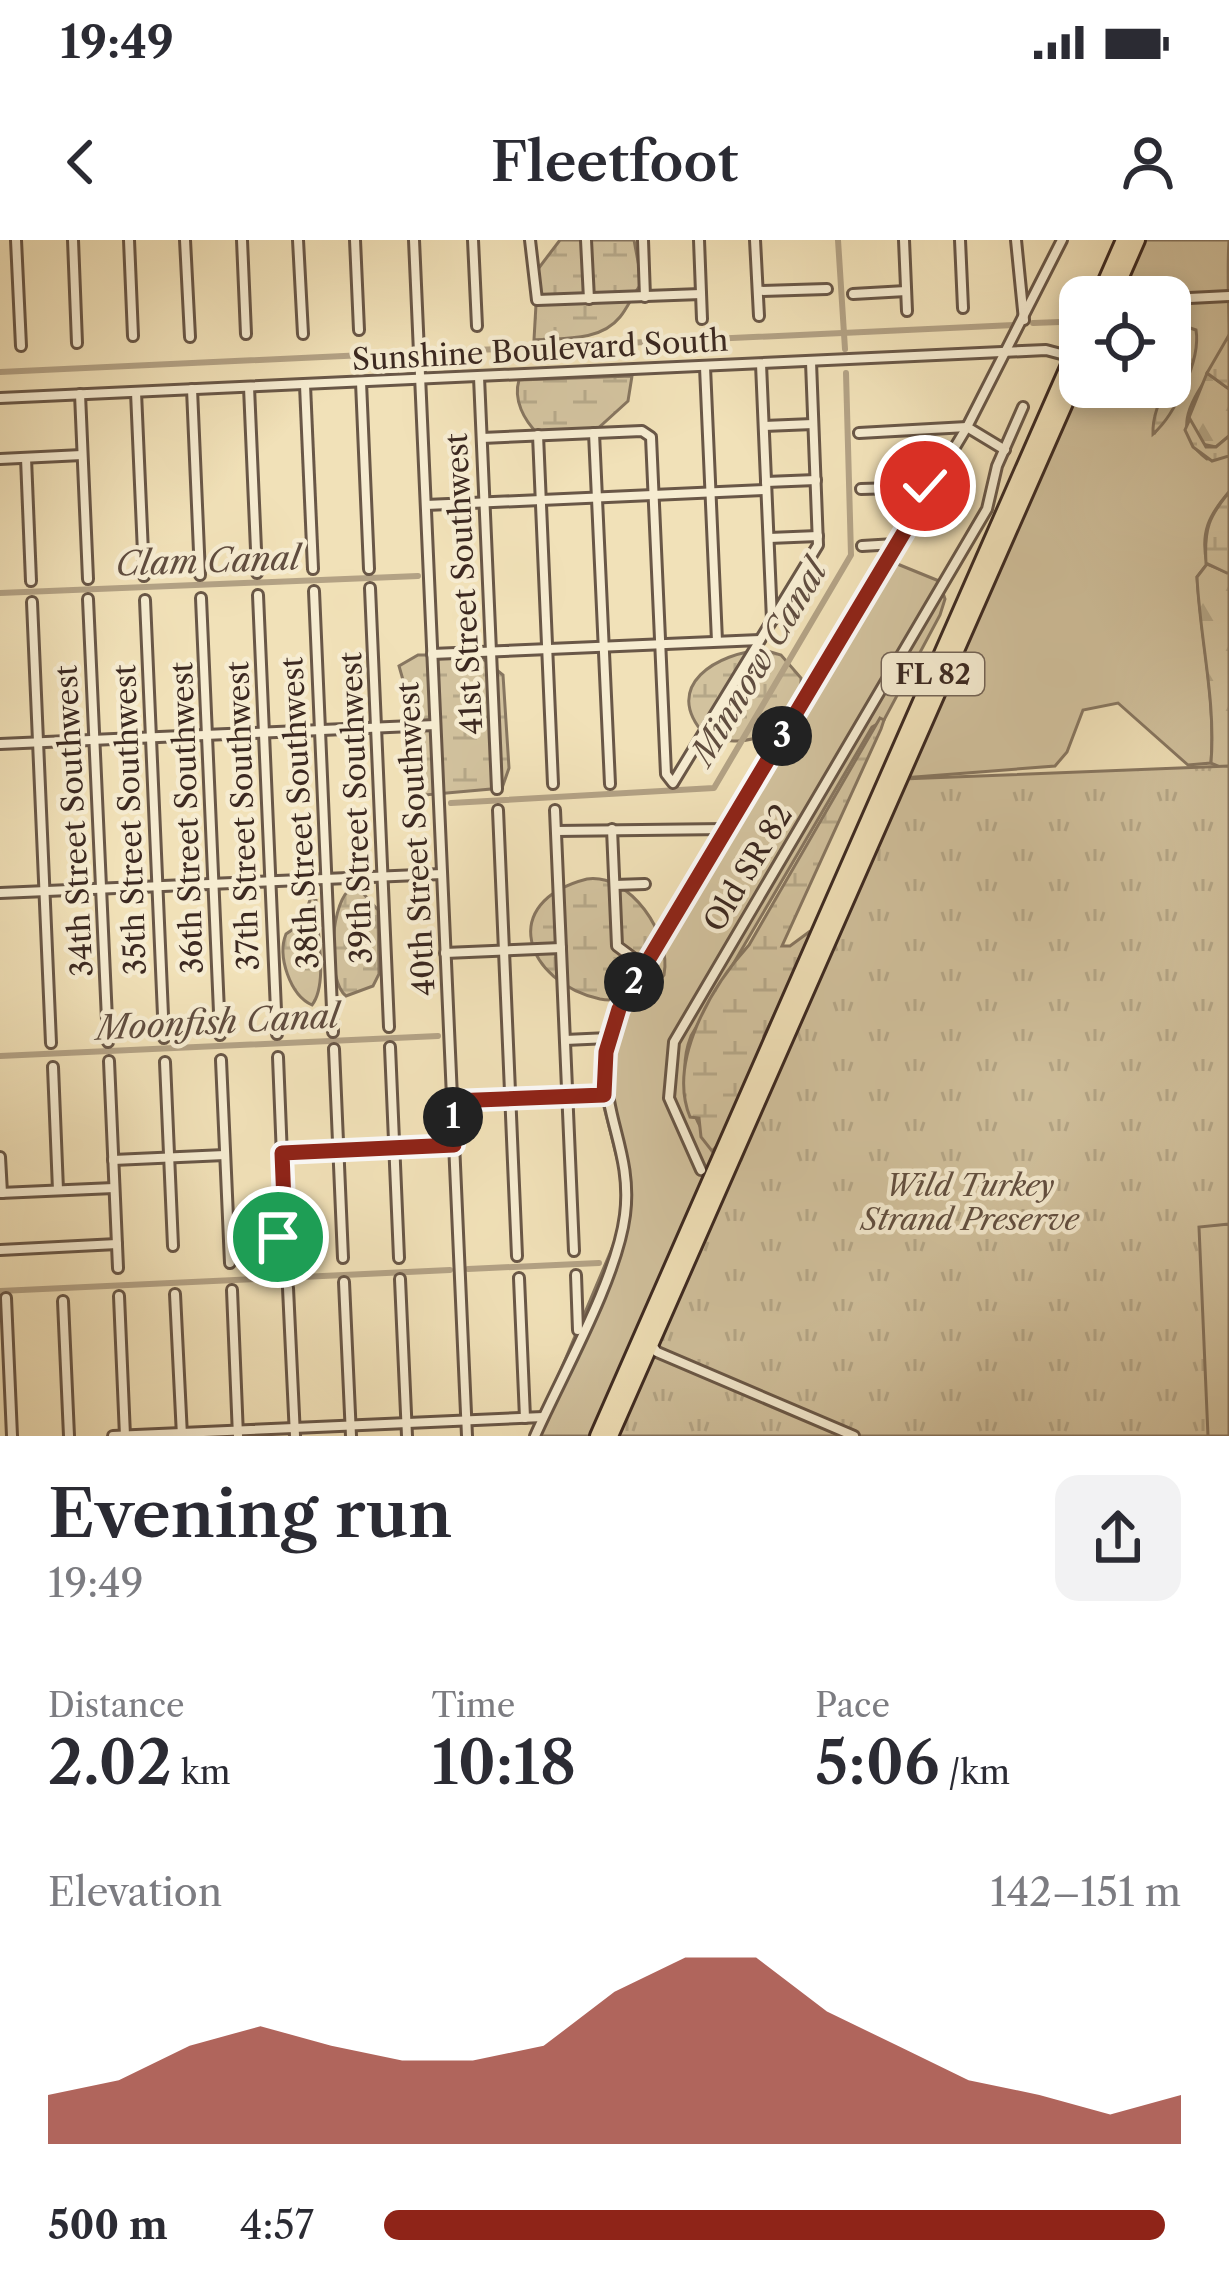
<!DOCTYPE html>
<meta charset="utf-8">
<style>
:root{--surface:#fff;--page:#f2f2f3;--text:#2b2b33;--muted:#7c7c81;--accent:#8f2418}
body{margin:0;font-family:"Libre Caslon Text",serif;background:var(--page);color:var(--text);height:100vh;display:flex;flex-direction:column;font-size:45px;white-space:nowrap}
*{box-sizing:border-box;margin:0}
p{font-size:39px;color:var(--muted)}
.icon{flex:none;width:66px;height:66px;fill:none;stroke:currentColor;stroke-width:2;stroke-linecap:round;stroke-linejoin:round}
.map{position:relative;height:1196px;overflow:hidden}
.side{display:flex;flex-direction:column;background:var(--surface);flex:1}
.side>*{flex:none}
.tools{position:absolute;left:1059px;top:36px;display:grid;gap:24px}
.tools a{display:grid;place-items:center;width:132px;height:132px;border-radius:24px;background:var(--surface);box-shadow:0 6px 18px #0003;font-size:60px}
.pin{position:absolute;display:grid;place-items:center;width:102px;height:102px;color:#fff;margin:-51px;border:6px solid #fff;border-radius:50%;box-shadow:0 3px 12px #0007}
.km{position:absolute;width:60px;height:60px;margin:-30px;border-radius:50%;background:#222;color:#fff;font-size:33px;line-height:60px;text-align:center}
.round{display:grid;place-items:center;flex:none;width:126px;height:126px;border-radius:24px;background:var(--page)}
.head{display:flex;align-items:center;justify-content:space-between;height:204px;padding:0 48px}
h1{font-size:66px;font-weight:600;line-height:90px}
.figures{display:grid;grid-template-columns:repeat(3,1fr);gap:18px;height:204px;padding:12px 48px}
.figures div{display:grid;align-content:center}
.figures b{font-size:60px;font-weight:600}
.figures small{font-size:33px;font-weight:400}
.figures p{font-size:33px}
.chart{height:336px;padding:24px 48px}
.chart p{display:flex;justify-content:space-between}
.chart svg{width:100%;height:216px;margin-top:12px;fill:var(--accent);opacity:.7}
ul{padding:0 48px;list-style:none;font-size:39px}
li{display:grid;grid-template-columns:192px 144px 1fr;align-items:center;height:90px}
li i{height:30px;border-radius:15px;background:var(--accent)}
.status{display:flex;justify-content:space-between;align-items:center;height:84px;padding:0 60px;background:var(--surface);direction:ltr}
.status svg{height:33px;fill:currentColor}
header{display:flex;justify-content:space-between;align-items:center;height:156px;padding:0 48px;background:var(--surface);font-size:54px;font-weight:600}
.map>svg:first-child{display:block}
</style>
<div class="status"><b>19:49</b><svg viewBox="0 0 49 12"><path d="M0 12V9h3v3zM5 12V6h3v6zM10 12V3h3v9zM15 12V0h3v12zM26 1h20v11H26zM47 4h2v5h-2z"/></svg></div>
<header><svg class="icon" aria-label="back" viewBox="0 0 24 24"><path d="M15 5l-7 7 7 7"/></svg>Fleetfoot<svg class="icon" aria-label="person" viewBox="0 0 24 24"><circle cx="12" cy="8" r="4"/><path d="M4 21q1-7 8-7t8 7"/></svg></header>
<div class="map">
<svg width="1229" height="1196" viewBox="0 0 1229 1196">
<defs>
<pattern id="forest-firs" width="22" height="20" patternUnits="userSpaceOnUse" patternTransform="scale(3)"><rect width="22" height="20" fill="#d2c29e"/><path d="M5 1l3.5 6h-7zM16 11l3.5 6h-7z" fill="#b5a788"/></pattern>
<pattern id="wetland-marsh" width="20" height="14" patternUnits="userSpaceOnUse" patternTransform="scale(3)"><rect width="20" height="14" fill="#d2c29e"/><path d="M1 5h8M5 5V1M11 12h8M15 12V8" fill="none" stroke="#b5a788"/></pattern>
<pattern id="park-tufts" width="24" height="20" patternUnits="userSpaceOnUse" patternTransform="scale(3)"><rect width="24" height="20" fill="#d2c29e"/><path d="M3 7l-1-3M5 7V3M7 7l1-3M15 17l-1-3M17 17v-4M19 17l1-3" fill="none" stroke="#b5a788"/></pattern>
</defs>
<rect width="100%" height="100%" fill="#f1e1b8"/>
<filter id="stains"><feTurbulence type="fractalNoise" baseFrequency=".00167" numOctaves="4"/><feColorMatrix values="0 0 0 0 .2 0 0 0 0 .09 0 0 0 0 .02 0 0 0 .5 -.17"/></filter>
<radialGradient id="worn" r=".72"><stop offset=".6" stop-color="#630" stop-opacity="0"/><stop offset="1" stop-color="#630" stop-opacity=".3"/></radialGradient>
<g fill="#d2c29e" stroke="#877660" stroke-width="3">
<path d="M 1139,0 L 1229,0 C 1227,31 1229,64 1229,95 C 1218,138 1155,180 1207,219 L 1229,216 L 1229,252 C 1209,275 1200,292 1207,324 L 1197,337 C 1201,400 1216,460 1211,523 L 1188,525 L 1118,463 L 1083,470 L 1067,512 L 1055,526 L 902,538 L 1080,135 L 1080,147 L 1166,147 L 1154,194 L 1177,159 L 1190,123 L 1176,97 L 1179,111 L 1170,139 L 1170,57 L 1114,57 Z"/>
<path d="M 890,321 L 939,341 L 945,359 L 940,375 L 884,480 L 872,487 L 691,796 C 674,839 696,885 718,917 L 595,1196 L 533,1196 L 621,987 L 626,954 L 603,863 L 601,832 L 603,811 L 623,758 L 647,754 L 660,698 Z"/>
<path d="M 1229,984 L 1229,1196 L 1199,1196 L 1180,987 Z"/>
</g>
<g fill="url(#forest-firs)" stroke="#877660" stroke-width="3">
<path d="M 1207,133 L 1229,149 L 1229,196 L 1216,207 L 1202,204 L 1188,180 Z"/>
<path d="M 1207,324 L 1229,333 L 1229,531 L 1211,523 C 1216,460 1200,400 1197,337 Z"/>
</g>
<g fill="url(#wetland-marsh)" stroke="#877660" stroke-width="3">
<path d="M 560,0 L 634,0 L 642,43 C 633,54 628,67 620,77 C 600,102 562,98 534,100 L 538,29 Z"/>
<path d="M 1181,85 L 1196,90 C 1201,119 1175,175 1153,194 C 1152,165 1170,147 1177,122 C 1181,108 1173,98 1181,85 Z"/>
<path d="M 1229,95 L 1229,149 L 1207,133 Z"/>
<path d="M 632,136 L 628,161 L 595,191 L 538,194 C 524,180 513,160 519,140 Z"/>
<path d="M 1190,179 L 1206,207 L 1216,207 L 1229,196 L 1229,216 L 1212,221 L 1193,207 L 1185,190 Z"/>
<path d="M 1229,252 L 1229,333 L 1227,333 L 1206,323 C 1204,288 1209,277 1229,252 Z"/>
<path d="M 764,410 L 781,415 L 801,438 C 803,487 747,514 705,495 C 660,446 718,412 764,410 Z"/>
<path d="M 418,415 L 478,415 L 503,435 L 509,528 L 502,548 L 425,555 L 403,526 L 405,447 L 399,426 Z"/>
<path d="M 880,478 L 884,480 L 881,489 L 782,706 L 790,706 L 809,692 L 812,697 L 764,796 L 762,815 L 723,900 L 712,911 L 701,897 L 699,878 L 690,877 C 667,821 712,746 749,705 Z"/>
<path d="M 587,639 C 630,633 672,695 664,735 L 647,754 C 632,757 615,762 600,759 C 525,742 497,662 587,639 Z"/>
<path d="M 348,651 L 361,651 L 378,670 L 379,734 L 373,746 L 346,756 C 327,741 330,669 348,651 Z"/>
<path d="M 311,657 L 316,660 C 316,688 329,743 312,765 C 290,755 277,716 286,694 L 302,683 Z"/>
</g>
<path fill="url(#park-tufts)" stroke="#877660" stroke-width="3" d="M 1229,526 L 1229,984 L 1199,987 L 1208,1196 L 614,1196 L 902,539 Z"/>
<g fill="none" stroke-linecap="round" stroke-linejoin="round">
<g stroke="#b3a285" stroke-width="6">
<path d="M 838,0 L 845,109"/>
<path d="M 1033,83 L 1060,82"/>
<path d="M 432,112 L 1014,85"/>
<path d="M 0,132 L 407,113"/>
<path d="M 0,353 L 418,336"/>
<path d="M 451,563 L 714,548 L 851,315 L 846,133"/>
<path d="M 0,816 L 438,796"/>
<path d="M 468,1029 L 599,1023"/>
<path d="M 0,1051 L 450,1030"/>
</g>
<defs>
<g id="minor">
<path d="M 16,0 L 21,106"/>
<path d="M 73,0 L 77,103"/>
<path d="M 129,0 L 133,96"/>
<path d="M 185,0 L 190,97"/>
<path d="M 242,0 L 246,94"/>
<path d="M 298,0 L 303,94"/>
<path d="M 355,0 L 359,90"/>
<path d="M 414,0 L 467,1196"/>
<path d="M 473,0 L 477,86"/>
<path d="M 530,0 L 537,60 L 701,54"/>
<path d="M 586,0 L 589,59"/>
<path d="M 643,0 L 645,57"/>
<path d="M 699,0 L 702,79"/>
<path d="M 755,0 L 759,76"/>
<path d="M 904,0 L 907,71"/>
<path d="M 960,0 L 963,68"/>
<path d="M 1016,0 L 1024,80"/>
<path d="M 758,51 L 827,49"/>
<path d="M 853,54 L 906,51"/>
<path d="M 1170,59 L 1229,56"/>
<path d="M 761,124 L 772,380"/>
<path d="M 705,127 L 717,401"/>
<path d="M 479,137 L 497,549"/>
<path d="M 361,142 L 369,329"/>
<path d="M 305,145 L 313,329"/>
<path d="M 249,147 L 257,333"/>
<path d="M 192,149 L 200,335"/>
<path d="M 136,152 L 144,336"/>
<path d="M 80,154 L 88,339"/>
<path d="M 0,158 L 1046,110 L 1080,119"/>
<path d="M 764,186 L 813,184"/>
<path d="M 594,193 L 610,544"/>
<path d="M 859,193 L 967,187 L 1005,210"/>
<path d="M 538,195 L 553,544"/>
<path d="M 482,198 L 642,191 L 651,197 L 666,534 L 673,543 L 818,305 L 811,122"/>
<path d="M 26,218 L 31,341"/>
<path d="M 0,219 L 82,215"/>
<path d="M 766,242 L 816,240"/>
<path d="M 861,249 L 931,247"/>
<path d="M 426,265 L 766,250"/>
<path d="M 769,298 L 818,296"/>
<path d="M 862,306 L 895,304"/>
<path d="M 370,348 L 389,787"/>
<path d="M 314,351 L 333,792"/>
<path d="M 258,355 L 277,794"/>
<path d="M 201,358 L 220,795"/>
<path d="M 88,359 L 108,802"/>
<path d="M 145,360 L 164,798"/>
<path d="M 32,362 L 51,803"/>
<path d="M 432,414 L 760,400"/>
<path d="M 0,504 L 435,485"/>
<path d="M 498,570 L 517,1016"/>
<path d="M 555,570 L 574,1011"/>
<path d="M 612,589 L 617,706 L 644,726"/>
<path d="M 556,591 L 726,589"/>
<path d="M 615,645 L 645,644"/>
<path d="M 0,653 L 442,634"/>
<path d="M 445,713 L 561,708"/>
<path d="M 565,800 L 609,798"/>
<path d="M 390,807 L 399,1018"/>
<path d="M 334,809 L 343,1018"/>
<path d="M 221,820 L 230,1023"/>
<path d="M 109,821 L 118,1028"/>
<path d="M 165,822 L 173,1006"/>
<path d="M 53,827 L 58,950"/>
<path d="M 452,861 L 604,855"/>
<path d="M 282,913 L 454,905"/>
<path d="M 0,917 L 2,953"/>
<path d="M 113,920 L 225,915"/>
<path d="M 701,930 L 669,858 L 674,802 L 987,269 L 997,226 L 1023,167"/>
<path d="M 0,953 L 114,948"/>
<path d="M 229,999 L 285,992 L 278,817"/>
<path d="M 0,1010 L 117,1004"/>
<path d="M 576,1035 L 578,1090"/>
<path d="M 519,1038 L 525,1178"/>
<path d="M 400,1039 L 407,1196"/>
<path d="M 344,1042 L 351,1196"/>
<path d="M 288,1048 L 295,1196"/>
<path d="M 232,1050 L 238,1196"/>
<path d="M 175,1054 L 182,1196"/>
<path d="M 119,1056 L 125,1196"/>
<path d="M 6,1058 L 12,1196"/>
<path d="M 63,1061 L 69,1196"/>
<path d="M 651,1104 L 657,1112 L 854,1196"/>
<path d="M 113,1196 L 543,1177"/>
<path d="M 535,1196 C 562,1135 617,1039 625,975 C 635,897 582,855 619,769 L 967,187 L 1062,0"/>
</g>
<g id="highway">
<path d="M 1099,57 L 1124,0"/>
<path d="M 1112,57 L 1137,0"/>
<path d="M 598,1196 L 1080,100"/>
<path d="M 610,1196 L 1080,129"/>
</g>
</defs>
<use href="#minor" stroke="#695747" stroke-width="14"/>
<use href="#highway" stroke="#3c2921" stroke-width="20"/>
<use href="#minor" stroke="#f6ecd1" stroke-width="8"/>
<use href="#highway" stroke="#f1e1b8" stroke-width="14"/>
</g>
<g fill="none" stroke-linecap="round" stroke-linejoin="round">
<defs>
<path id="route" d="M 278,997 L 285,988 L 282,913 L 454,905 L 452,861 L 604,855 L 606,812 L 619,769 L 931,247 L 925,246"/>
</defs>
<use href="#route" stroke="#fff" stroke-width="24"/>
<use href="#route" stroke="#8f2418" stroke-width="15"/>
</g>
<g text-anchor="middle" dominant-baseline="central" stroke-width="9" stroke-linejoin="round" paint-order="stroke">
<rect fill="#f6ecd1" stroke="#746456" stroke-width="3" x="882" y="413" width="102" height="42" rx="9"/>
<g font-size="27" font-weight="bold" fill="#3c2921">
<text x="933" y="434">FL 82</text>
</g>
<g font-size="30" fill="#3c2921" stroke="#f6ecd1">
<text transform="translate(540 110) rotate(-3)">Sunshine Boulevard South</text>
<text transform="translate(464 344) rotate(-93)">41st Street Southwest</text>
<text transform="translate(356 568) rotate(-92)">39th Street Southwest</text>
<text transform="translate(300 573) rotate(-93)">38th Street Southwest</text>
<text transform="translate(243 576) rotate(-92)">37th Street Southwest</text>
<text transform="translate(187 578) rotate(-92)">36th Street Southwest</text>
<text transform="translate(130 580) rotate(-92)">35th Street Southwest</text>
<text transform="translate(74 581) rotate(-93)">34th Street Southwest</text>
<text transform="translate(416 599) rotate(-93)">40th Street Southwest</text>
<text transform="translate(748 628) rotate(-59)">Old SR 82</text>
</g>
<g font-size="30" font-style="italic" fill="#624f40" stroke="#f6ecd1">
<text x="970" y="945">Wild Turkey<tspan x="970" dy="34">Strand Preserve</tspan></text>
</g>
<g font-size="33" font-style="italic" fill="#604d3f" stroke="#f6ecd1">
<text transform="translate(208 321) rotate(-2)">Clam Canal</text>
<text transform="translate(759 422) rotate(-59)">Minnow Canal</text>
<text transform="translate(218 782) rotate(-3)">Moonfish Canal</text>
</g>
</g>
<rect width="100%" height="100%" filter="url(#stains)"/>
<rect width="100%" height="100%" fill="url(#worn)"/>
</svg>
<div class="tools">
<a><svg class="icon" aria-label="locate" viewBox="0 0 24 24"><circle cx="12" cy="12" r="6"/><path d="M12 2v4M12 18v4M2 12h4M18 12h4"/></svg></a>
</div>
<div class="pin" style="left:278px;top:997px;background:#1e9e55"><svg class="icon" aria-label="arrive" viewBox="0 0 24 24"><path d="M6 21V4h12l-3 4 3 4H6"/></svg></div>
<div class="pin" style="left:925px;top:246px;background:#d93025"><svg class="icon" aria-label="check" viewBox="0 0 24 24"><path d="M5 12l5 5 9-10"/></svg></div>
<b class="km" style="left:453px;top:877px">1</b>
<b class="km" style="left:634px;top:742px">2</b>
<b class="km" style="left:782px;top:496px">3</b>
</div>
<section class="side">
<div class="head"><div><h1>Evening run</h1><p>19:49</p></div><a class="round"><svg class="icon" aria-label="share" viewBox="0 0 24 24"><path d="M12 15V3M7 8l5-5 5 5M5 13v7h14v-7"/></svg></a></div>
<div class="figures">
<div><p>Distance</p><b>2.02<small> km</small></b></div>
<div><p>Time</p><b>10:18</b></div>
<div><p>Pace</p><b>5:06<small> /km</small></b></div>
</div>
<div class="chart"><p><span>Elevation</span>142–151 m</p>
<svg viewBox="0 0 160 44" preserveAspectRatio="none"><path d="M0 44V34L10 31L20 24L30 20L40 24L50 27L60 27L70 24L80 13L90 6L100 6L110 17L120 24L130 31L140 34L150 38L160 34V44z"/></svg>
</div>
<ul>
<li><b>500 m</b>4:57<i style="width:98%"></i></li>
</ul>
</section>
